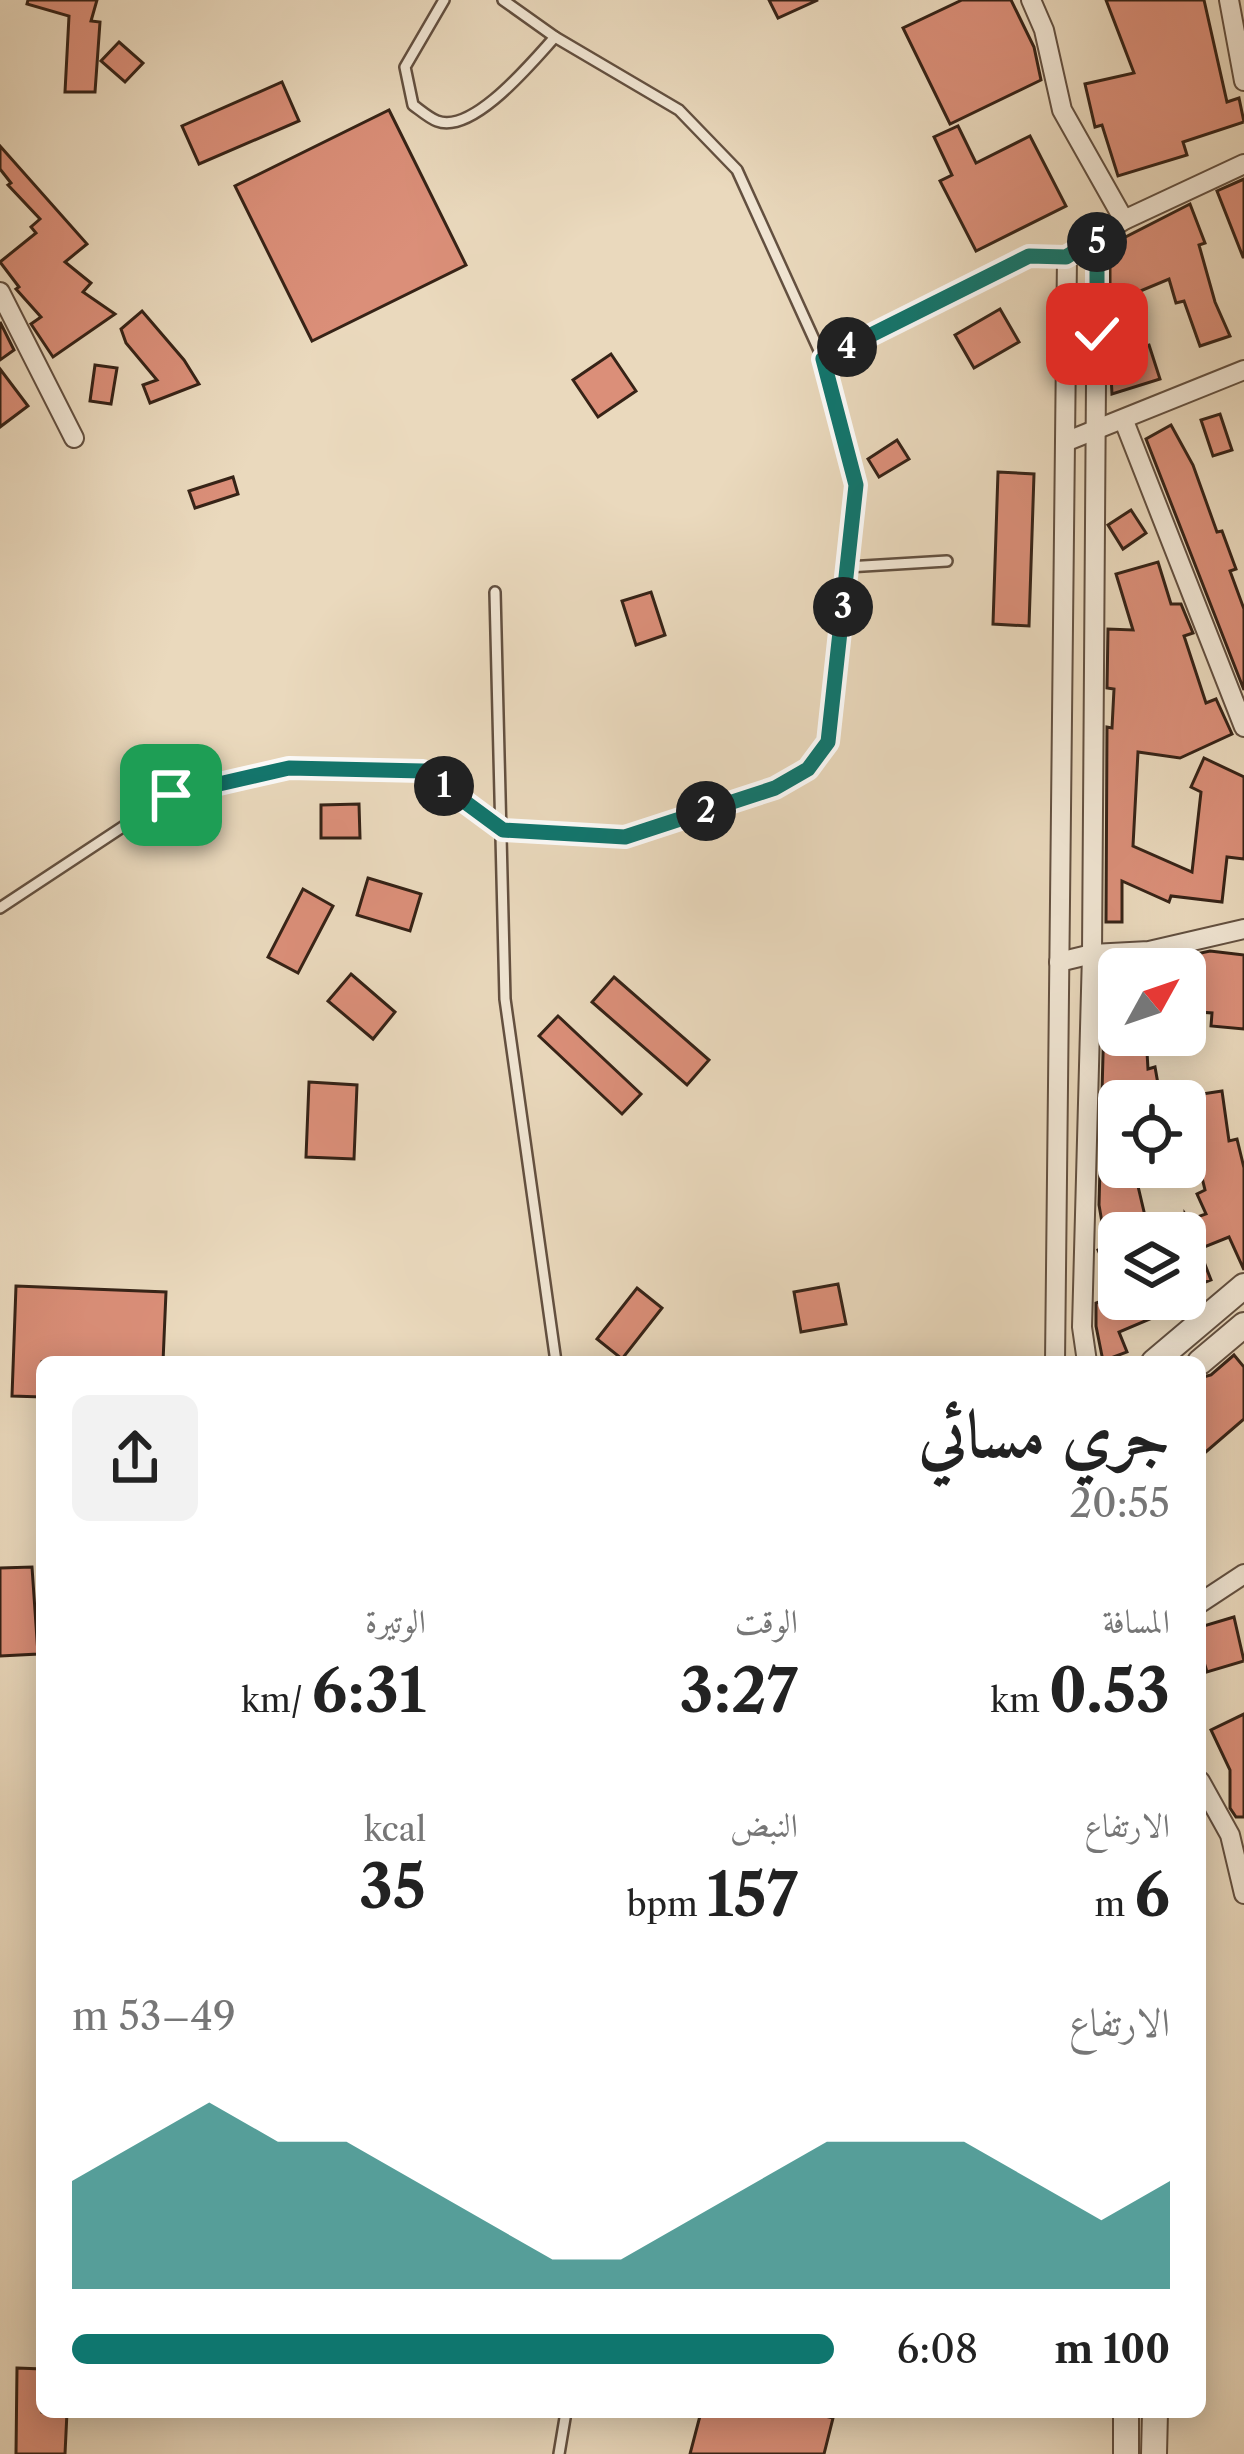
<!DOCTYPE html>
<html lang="ar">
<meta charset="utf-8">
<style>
:root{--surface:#fff;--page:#f2f2f2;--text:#222;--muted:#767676;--accent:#0f766e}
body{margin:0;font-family:"Libre Caslon Text",Amiri,serif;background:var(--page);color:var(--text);direction:rtl;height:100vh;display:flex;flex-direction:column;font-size:45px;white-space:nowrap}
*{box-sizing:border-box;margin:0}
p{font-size:39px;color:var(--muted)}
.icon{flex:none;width:66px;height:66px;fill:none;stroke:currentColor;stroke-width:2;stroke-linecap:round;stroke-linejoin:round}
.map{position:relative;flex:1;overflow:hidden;direction:ltr}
.drawer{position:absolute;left:36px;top:1356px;width:1170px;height:1062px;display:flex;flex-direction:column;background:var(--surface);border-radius:18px;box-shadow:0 6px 30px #0003;direction:rtl}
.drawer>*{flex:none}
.needle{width:78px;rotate:50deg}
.fabs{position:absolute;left:1098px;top:948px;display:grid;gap:24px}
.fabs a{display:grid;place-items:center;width:108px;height:108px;border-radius:18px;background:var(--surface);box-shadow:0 6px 30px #0003;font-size:60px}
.pin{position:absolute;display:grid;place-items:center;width:102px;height:102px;color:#fff;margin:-51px;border-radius:24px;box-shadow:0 6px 18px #0006}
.km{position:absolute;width:60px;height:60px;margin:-30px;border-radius:50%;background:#222;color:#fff;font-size:33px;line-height:60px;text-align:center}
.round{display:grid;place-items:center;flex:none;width:126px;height:126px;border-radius:18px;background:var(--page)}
.head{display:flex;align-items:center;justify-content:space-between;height:204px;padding:0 36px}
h1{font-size:66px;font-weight:800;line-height:90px}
.metrics{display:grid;grid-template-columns:repeat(3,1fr);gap:18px;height:204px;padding:12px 36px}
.metrics div{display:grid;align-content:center}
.metrics b{font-size:60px;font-weight:800}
.metrics small{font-size:33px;font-weight:400}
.metrics p{font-size:33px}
.chart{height:336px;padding:24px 36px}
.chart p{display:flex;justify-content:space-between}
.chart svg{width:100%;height:216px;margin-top:12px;fill:var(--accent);opacity:.7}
ul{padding:0 36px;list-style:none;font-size:39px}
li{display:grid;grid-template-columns:192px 144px 1fr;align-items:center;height:90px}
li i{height:30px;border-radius:15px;background:var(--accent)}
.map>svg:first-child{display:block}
</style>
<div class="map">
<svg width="1244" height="2454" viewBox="0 0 1244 2454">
<rect width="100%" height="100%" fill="#ead9bd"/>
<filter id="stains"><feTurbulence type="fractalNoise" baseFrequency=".00167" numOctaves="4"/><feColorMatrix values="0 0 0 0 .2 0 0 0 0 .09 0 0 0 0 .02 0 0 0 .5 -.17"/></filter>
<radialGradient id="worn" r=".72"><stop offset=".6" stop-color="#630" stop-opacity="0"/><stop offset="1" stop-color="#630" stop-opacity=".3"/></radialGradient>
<g fill="#db8f79" stroke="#362317" stroke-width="3">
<path d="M 28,0 L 97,0 L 91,21 L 100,22 L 95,92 L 65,92 L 69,16 L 27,4 Z"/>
<path d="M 769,0 L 818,0 L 778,18 Z"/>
<path d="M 962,0 L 1011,0 L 1034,47 L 1041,80 L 950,124 L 903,28 Z"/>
<path d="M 1106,0 L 1204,0 L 1227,102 L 1239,98 L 1244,122 L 1183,142 L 1187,155 L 1118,176 L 1102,125 L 1095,127 L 1085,84 L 1134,73 Z"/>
<path d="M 119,42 L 143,63 L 125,82 L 101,61 Z"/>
<path d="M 282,82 L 299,121 L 199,164 L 182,126 Z"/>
<path d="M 389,110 L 466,265 L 312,341 L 235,186 Z"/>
<path d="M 958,126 L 976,163 L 1030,136 L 1066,206 L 976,251 L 940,181 L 952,175 L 934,137 Z"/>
<path d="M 0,146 L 87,244 L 65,262 L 91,283 L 83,292 L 115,314 L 53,357 L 31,324 L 41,317 L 16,289 L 19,287 L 0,262 L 36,233 L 31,227 L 40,219 L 8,185 L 11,183 L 0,169 Z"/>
<path d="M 1244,179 L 1244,257 L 1243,257 L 1217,191 Z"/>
<path d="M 1190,204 L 1205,243 L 1199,245 L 1215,302 L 1230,336 L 1200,346 L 1184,301 L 1176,303 L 1169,279 L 1114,302 L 1110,292 L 1110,245 Z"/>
<path d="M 1000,309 L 1019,342 L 974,368 L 955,335 Z"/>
<path d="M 142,311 L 184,360 L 199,384 L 150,403 L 143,385 L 157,380 L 126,343 L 121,329 Z"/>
<path d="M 0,322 L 14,350 L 0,360 Z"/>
<path d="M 1149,345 L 1160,379 L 1112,394 L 1110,357 Z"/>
<path d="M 611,354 L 636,391 L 598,417 L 573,380 Z"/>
<path d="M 95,365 L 117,368 L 111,404 L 90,401 Z"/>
<path d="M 0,369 L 28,406 L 0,427 Z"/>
<path d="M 1220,414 L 1232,450 L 1213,456 L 1201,420 Z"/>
<path d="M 1171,425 L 1193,465 L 1217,532 L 1222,531 L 1236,569 L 1230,571 L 1244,609 L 1244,690 L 1146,439 Z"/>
<path d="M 897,440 L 909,459 L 879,477 L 868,459 Z"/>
<path d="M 998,472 L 1034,474 L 1029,626 L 993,624 Z"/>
<path d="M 233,477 L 238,494 L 195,508 L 189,491 Z"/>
<path d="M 1131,510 L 1146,533 L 1123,549 L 1108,525 Z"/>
<path d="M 1158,562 L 1171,604 L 1181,604 L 1193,633 L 1184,636 L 1206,703 L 1216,699 L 1232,734 L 1180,758 L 1138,752 L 1133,846 L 1192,872 L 1201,792 L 1191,787 L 1204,758 L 1244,777 L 1244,859 L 1227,857 L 1222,902 L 1171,896 L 1169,902 L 1122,881 L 1122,922 L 1106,922 L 1107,727 L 1112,728 L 1114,689 L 1107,688 L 1108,629 L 1133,630 L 1116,574 Z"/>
<path d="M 651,592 L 665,635 L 636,645 L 622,601 Z"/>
<path d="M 359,804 L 360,838 L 321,838 L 321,805 Z"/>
<path d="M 368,878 L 421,894 L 410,931 L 357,915 Z"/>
<path d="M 303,889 L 333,906 L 298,973 L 268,957 Z"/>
<path d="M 1210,951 L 1244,955 L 1244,1029 L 1211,1026 L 1212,1013 L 1185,1011 L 1185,969 L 1172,969 L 1173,959 Z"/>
<path d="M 351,974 L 395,1012 L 373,1039 L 328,1001 Z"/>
<path d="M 614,977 L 709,1060 L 687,1085 L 592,1002 Z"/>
<path d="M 1105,980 L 1111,981 L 1108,999 L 1119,999 L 1119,1035 L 1146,1035 L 1148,1069 L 1155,1067 L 1161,1101 L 1119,1101 L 1119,1186 L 1137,1182 L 1149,1233 L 1119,1233 L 1119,1299 L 1149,1299 L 1157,1316 L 1119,1332 L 1127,1352 L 1103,1361 L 1096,1326 L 1096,1303 L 1118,1295 L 1098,1250 L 1106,1246 L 1099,1205 Z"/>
<path d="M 558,1016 L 641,1094 L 622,1114 L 539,1036 Z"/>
<path d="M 309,1082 L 357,1085 L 354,1159 L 306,1157 Z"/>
<path d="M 1222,1091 L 1229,1141 L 1237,1139 L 1244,1168 L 1244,1270 L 1229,1237 L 1199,1249 L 1211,1280 L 1185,1290 L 1185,1214 L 1189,1220 L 1206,1214 L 1197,1194 L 1205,1190 L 1195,1149 L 1189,1096 Z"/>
<path d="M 838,1284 L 846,1324 L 801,1332 L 794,1292 Z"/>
<path d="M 16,1286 L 166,1292 L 163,1362 L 42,1362 L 42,1397 L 12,1396 Z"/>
<path d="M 637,1288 L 662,1308 L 622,1359 L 597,1339 Z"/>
<path d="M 1234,1355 L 1244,1367 L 1244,1419 L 1200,1457 L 1200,1378 L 1211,1375 Z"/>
<path d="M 32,1567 L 38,1654 L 0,1656 L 0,1568 Z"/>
<path d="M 1234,1617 L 1244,1661 L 1207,1672 L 1200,1649 L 1200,1627 Z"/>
<path d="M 1244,1714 L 1244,1817 L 1236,1817 L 1230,1808 L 1230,1770 L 1211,1730 Z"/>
<path d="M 17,2368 L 42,2369 L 42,2412 L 67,2412 L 65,2454 L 16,2454 Z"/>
<path d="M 701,2412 L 809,2412 L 833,2418 L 824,2454 L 690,2454 Z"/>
</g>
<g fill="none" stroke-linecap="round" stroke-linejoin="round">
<defs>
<g id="service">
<path d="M 444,0 L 405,67 L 413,105 C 420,110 429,118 437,121 C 473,135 533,61 555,37"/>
<path d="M 503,0 L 555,37 L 679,110 L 737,170 L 823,359"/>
<path d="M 847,567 L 947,561"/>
<path d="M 495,592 L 505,999 L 556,1362"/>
<path d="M 0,908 L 171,795 L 289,768 L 423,771 L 503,830 L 625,837 L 775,788 L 809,769 L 828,742 L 856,485 L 823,359 L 1029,256 L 1067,257"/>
<path d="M 559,2454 L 566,2412"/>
</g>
<g id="minor">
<path d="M 1031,0 L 1044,30 L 1062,110 L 1124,220"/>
<path d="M 1229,0 L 1244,81"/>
<path d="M 0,292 L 74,438"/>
<path d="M 1124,421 L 1244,727"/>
<path d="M 1065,442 L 1244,370"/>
<path d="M 1059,962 L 1092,954 L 1149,951 L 1244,929"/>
<path d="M 1055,1362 L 1067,257 L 1124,220 L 1244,164"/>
<path d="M 1087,1362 L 1082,1327 L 1092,954 L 1097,238"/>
<path d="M 1200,1603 L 1244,1574"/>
<path d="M 1200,1781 L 1230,1835 L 1244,1894"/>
</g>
<g id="tertiary">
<path d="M 1154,1362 L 1244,1286"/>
<path d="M 1200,1362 L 1244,1325"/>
<path d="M 1126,2412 L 1126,2454"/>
<path d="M 1154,2454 L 1155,2412"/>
</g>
</defs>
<use href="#service" stroke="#635040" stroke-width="14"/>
<use href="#minor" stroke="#635040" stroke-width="22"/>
<use href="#tertiary" stroke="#635040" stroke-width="28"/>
<use href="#service" stroke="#f1e6d4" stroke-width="9"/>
<use href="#minor" stroke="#f1e6d4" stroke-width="18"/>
<use href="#tertiary" stroke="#f1e6d4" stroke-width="24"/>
</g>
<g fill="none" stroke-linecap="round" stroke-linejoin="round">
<defs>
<path id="route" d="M 171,795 L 289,768 L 423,771 L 503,830 L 625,837 L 775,788 L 808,769 L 828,742 L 856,485 L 823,359 L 1029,256 L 1066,257 L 1097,238 L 1097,334"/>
</defs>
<use href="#route" stroke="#fff" stroke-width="24"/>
<use href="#route" stroke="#0f766e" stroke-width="15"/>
</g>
<rect width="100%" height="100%" filter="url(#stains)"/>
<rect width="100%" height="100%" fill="url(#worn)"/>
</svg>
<div class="fabs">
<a><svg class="needle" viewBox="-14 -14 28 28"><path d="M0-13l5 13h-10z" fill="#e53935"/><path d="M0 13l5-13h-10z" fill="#767676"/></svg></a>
<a><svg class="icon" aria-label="locate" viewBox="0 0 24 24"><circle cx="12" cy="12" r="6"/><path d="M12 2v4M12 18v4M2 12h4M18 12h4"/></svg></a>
<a><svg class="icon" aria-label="layers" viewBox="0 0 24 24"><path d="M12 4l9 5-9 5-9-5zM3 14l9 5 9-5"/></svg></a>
</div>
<div class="pin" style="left:171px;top:795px;background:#1e9e55"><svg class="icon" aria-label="arrive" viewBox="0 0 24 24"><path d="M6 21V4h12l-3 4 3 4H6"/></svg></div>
<div class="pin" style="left:1097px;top:334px;background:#d93025"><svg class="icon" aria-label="check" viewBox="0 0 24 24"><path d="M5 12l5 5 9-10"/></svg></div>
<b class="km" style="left:444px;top:786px">1</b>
<b class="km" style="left:706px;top:811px">2</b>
<b class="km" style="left:843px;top:607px">3</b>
<b class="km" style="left:847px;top:347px">4</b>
<b class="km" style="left:1097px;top:242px">5</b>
<section class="drawer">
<div class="head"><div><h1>جري مسائي</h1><p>20:55</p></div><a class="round"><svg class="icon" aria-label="share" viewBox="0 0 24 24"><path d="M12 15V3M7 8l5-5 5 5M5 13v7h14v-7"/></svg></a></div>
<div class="metrics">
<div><p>المسافة</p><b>0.53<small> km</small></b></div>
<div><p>الوقت</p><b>3:27</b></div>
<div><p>الوتيرة</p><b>6:31<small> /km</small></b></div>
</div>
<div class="metrics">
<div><p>الارتفاع</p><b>6<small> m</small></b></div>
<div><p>النبض</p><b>157<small> bpm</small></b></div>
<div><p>kcal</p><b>35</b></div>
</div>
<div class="chart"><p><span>الارتفاع</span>49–53 m</p>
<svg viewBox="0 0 160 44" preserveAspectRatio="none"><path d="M0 44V22L10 14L20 6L30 14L40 14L50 22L60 30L70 38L80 38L90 30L100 22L110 14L120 14L130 14L140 22L150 30L160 22V44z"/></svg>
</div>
<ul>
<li><b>100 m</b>6:08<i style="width:100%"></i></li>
</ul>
</section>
</div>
